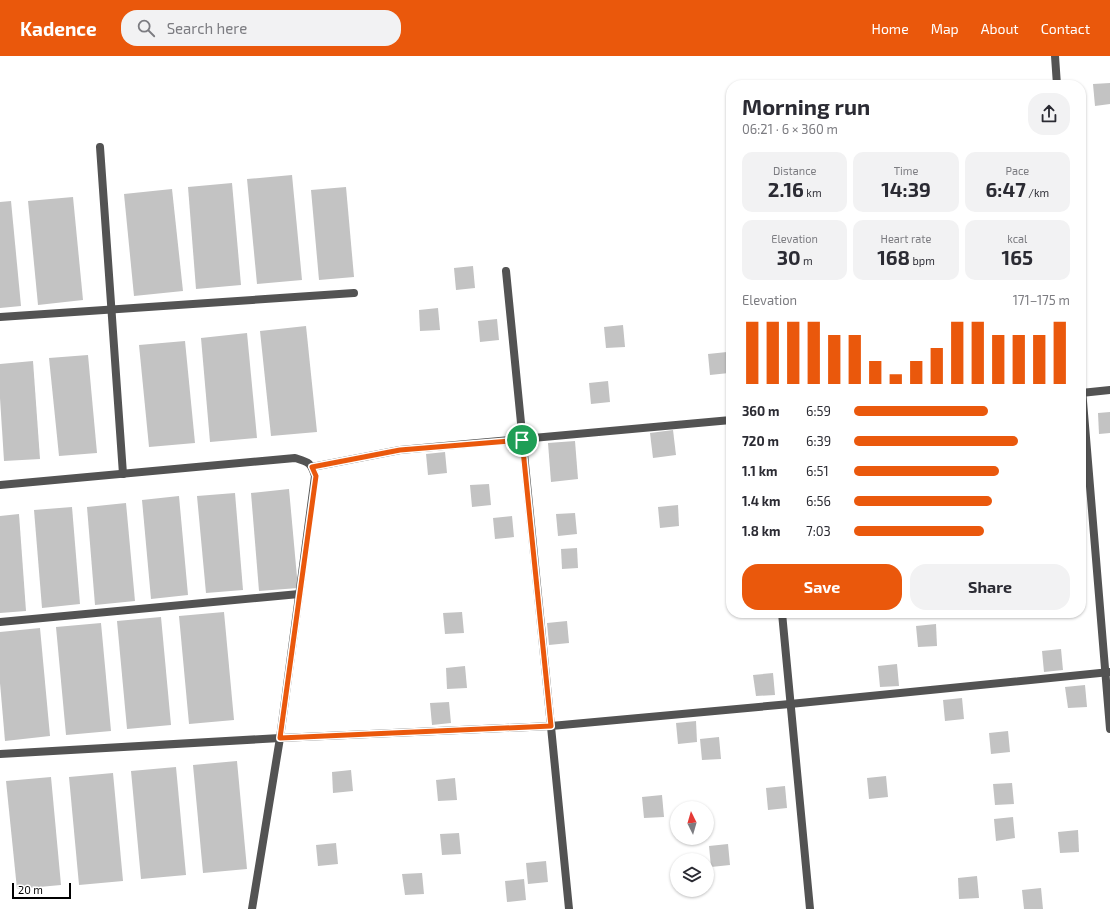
<!DOCTYPE html>
<meta charset="utf-8">
<style>
:root{--surface:#fff;--page:#f2f2f3;--text:#2b2b33;--muted:#7c7c81;--accent:#ea580c}
body{margin:0;font-family:"Exo 2",sans-serif;background:var(--page);color:var(--text);height:100vh;display:flex;flex-direction:column;font-size:15px;white-space:nowrap}
*{box-sizing:border-box;margin:0}
p{font-size:13px;color:var(--muted)}
.icon{flex:none;width:22px;height:22px;fill:none;stroke:currentColor;stroke-width:2;stroke-linecap:round;stroke-linejoin:round}
.map{position:relative;flex:1;overflow:hidden}
.sheet{position:absolute;left:726px;top:24px;width:360px;height:538px;display:flex;flex-direction:column;background:var(--surface);border-radius:16px;box-shadow:0 1px 3px #0004}
.sheet>*{flex:none}
.needle{width:26px;rotate:355deg}
.controls{position:absolute;left:670px;top:745px;display:grid;gap:8px}
.controls a{display:grid;place-items:center;width:44px;height:44px;border-radius:50%;background:var(--surface);box-shadow:0 1px 3px #0004;font-size:20px}
.scale{position:absolute;left:12px;bottom:10px;width:59px;box-sizing:border-box;padding-left:4px;border:2px solid #000;border-top:0;font-size:11px;line-height:14px;white-space:nowrap;color:#000;-webkit-text-stroke:3px #fff;paint-order:stroke}
.pin{position:absolute;display:grid;place-items:center;width:34px;height:34px;color:#fff;margin:-17px;border:2px solid #fff;border-radius:50%;box-shadow:0 1px 4px #0007}
.round{display:grid;place-items:center;flex:none;width:42px;height:42px;border-radius:16px;background:var(--page)}
.overview{display:flex;align-items:center;justify-content:space-between;height:68px;padding:0 16px}
h1{font-size:22px;font-weight:700;line-height:30px}
.metrics{display:grid;grid-template-columns:repeat(3,1fr);gap:6px;height:68px;padding:4px 16px}
.metrics div{display:grid;align-content:center;border-radius:10px;background:var(--page);text-align:center}
.metrics b{font-size:20px;font-weight:700}
.metrics small{font-size:11px;font-weight:400}
.metrics p{font-size:11px}
.chart{height:112px;padding:8px 16px}
.chart p{display:flex;justify-content:space-between}
.chart svg{width:100%;height:72px;margin-top:4px;stroke:var(--accent);stroke-width:6}
.cta{display:flex;gap:8px;margin-top:auto;padding:8px 16px}
.cta a{flex:1;height:46px;border-radius:16px;background:var(--accent);color:#fff;font-size:16px;font-weight:700;line-height:46px;text-align:center}
.cta a+a{background:var(--page);color:var(--text)}
ul{padding:0 16px;list-style:none;font-size:13px}
li{display:grid;grid-template-columns:64px 48px 1fr;align-items:center;height:30px}
li i{height:10px;border-radius:5px;background:var(--accent)}
header{display:flex;align-items:center;gap:24px;box-sizing:border-box;height:56px;padding:0 20px;background:var(--accent);color:#fff}
header strong{font-size:19px}
nav{display:flex;gap:22px;margin-inline-start:auto;font-size:14px}
.search{width:280px;height:36px;background:var(--page);display:flex;align-items:center;gap:10px;box-sizing:border-box;padding:0 14px;border-radius:16px;color:var(--muted);font-size:15px}
.map>svg:first-child{display:block}
</style>
<header>
<strong>Kadence</strong>
<div class="search"><svg class="icon" aria-label="search" viewBox="0 0 24 24"><circle cx="10" cy="10" r="6"/><path d="M15 15l6 6"/></svg>Search here</div>
<nav><a>Home</a><a>Map</a><a>About</a><a>Contact</a></nav>
</header>
<div class="map">
<svg width="1110" height="853" viewBox="0 0 1110 853">
<rect width="100%" height="100%" fill="#fff"/>
<g fill="#c3c3c3">
<path d="M 1110,27 L 1110,48 L 1095,50 L 1093,28 Z"/>
<path d="M 292,119 L 302,224 L 257,228 L 247,123 Z"/>
<path d="M 232,127 L 241,229 L 196,233 L 188,131 Z"/>
<path d="M 346,131 L 354,221 L 319,224 L 311,134 Z"/>
<path d="M 172,133 L 183,235 L 134,240 L 124,138 Z"/>
<path d="M 73,141 L 83,244 L 38,249 L 28,145 Z"/>
<path d="M 11,145 L 21,250 L 0,252 L 0,146 Z"/>
<path d="M 473,210 L 475,232 L 456,234 L 454,212 Z"/>
<path d="M 438,252 L 440,274 L 420,275 L 419,254 Z"/>
<path d="M 497,263 L 499,284 L 480,286 L 478,265 Z"/>
<path d="M 623,269 L 625,291 L 606,292 L 604,271 Z"/>
<path d="M 306,270 L 317,376 L 271,380 L 260,275 Z"/>
<path d="M 247,277 L 257,382 L 210,386 L 201,282 Z"/>
<path d="M 185,285 L 195,387 L 149,391 L 139,289 Z"/>
<path d="M 727,296 L 729,317 L 710,319 L 708,298 Z"/>
<path d="M 88,299 L 97,397 L 59,400 L 49,302 Z"/>
<path d="M 33,305 L 40,403 L 4,405 L 0,342 L 0,308 Z"/>
<path d="M 608,325 L 610,346 L 591,348 L 589,327 Z"/>
<path d="M 1110,356 L 1110,377 L 1099,378 L 1098,357 Z"/>
<path d="M 673,374 L 676,399 L 653,402 L 650,377 Z"/>
<path d="M 575,385 L 578,423 L 551,426 L 548,387 Z"/>
<path d="M 445,396 L 447,417 L 428,419 L 426,398 Z"/>
<path d="M 489,428 L 491,449 L 472,451 L 470,429 Z"/>
<path d="M 289,433 L 298,532 L 259,535 L 251,437 Z"/>
<path d="M 235,437 L 243,534 L 206,537 L 197,440 Z"/>
<path d="M 179,440 L 188,539 L 151,543 L 142,444 Z"/>
<path d="M 126,447 L 135,545 L 95,549 L 87,451 Z"/>
<path d="M 678,449 L 679,470 L 660,472 L 658,451 Z"/>
<path d="M 72,451 L 80,548 L 42,552 L 34,454 Z"/>
<path d="M 575,457 L 577,478 L 558,480 L 556,458 Z"/>
<path d="M 19,458 L 26,555 L 0,557 L 0,460 Z"/>
<path d="M 512,460 L 514,481 L 495,483 L 493,462 Z"/>
<path d="M 577,492 L 578,512 L 562,513 L 561,493 Z"/>
<path d="M 224,556 L 234,664 L 189,668 L 179,560 Z"/>
<path d="M 462,556 L 464,577 L 445,578 L 443,557 Z"/>
<path d="M 161,561 L 171,669 L 127,673 L 117,565 Z"/>
<path d="M 567,565 L 569,587 L 549,589 L 547,567 Z"/>
<path d="M 101,567 L 111,675 L 66,679 L 56,571 Z"/>
<path d="M 936,568 L 937,590 L 918,591 L 916,570 Z"/>
<path d="M 40,572 L 50,680 L 5,685 L 0,627 L 0,576 Z"/>
<path d="M 1061,593 L 1063,614 L 1044,616 L 1042,595 Z"/>
<path d="M 897,608 L 899,630 L 880,631 L 878,610 Z"/>
<path d="M 465,610 L 467,632 L 447,633 L 446,612 Z"/>
<path d="M 773,617 L 775,639 L 756,640 L 753,619 Z"/>
<path d="M 1085,629 L 1087,651 L 1068,652 L 1065,631 Z"/>
<path d="M 962,642 L 964,663 L 945,665 L 943,644 Z"/>
<path d="M 449,646 L 451,667 L 432,669 L 430,647 Z"/>
<path d="M 696,665 L 697,686 L 678,688 L 676,667 Z"/>
<path d="M 1008,675 L 1010,696 L 991,698 L 989,677 Z"/>
<path d="M 719,681 L 721,703 L 702,704 L 700,683 Z"/>
<path d="M 237,705 L 247,813 L 203,817 L 193,709 Z"/>
<path d="M 176,711 L 186,819 L 141,823 L 131,715 Z"/>
<path d="M 351,714 L 353,735 L 333,737 L 332,716 Z"/>
<path d="M 113,717 L 123,825 L 79,829 L 69,721 Z"/>
<path d="M 886,720 L 888,741 L 869,743 L 867,722 Z"/>
<path d="M 51,721 L 61,829 L 17,833 L 6,725 Z"/>
<path d="M 455,722 L 457,744 L 438,745 L 436,724 Z"/>
<path d="M 1012,727 L 1014,748 L 995,749 L 993,728 Z"/>
<path d="M 785,730 L 787,752 L 768,754 L 766,732 Z"/>
<path d="M 662,739 L 664,761 L 644,762 L 642,741 Z"/>
<path d="M 1013,761 L 1015,782 L 996,785 L 994,763 Z"/>
<path d="M 1078,774 L 1079,796 L 1060,797 L 1058,776 Z"/>
<path d="M 459,777 L 461,798 L 442,799 L 440,778 Z"/>
<path d="M 336,787 L 338,808 L 318,810 L 316,789 Z"/>
<path d="M 728,788 L 730,809 L 711,811 L 709,790 Z"/>
<path d="M 546,805 L 548,826 L 528,828 L 526,807 Z"/>
<path d="M 422,817 L 424,838 L 405,839 L 402,818 Z"/>
<path d="M 977,820 L 979,842 L 959,843 L 958,822 Z"/>
<path d="M 524,823 L 526,844 L 507,846 L 505,825 Z"/>
<path d="M 1041,832 L 1043,853 L 1024,853 L 1022,834 Z"/>
</g>
<g fill="none" stroke-linecap="round" stroke-linejoin="round">
<g stroke="#535353" stroke-width="8">
<path d="M 1055,0 L 1057,29"/>
<path d="M 100,91 L 123,418"/>
<path d="M 506,215 L 569,853"/>
<path d="M 0,261 L 354,237"/>
<path d="M 1081,321 L 1110,673"/>
<path d="M 1081,337 L 1110,334"/>
<path d="M 312,411 L 400,394 L 731,364"/>
<path d="M 0,429 L 295,402 C 308,406 311,406 315,420 L 280,682 L 252,853"/>
<path d="M 782,557 L 810,853"/>
<path d="M 0,566 L 299,538"/>
<path d="M 0,698 L 280,682 L 551,670 L 790,648 L 1110,616"/>
</g>
</g>
<g fill="none" stroke-linecap="round" stroke-linejoin="round">
<defs>
<path id="route" d="M 522,384 L 551,670 L 280,682 L 316,420 L 312,411 L 400,394 Z"/>
</defs>
<use href="#route" stroke="#fff" stroke-width="8"/>
<use href="#route" stroke="#ea580c" stroke-width="5"/>
</g>
</svg>
<div class="controls">
<a><svg class="needle" viewBox="-14 -14 28 28"><path d="M0-13l5 13h-10z" fill="#e53935"/><path d="M0 13l5-13h-10z" fill="#7c7c81"/></svg></a>
<a><svg class="icon" aria-label="layers" viewBox="0 0 24 24"><path d="M12 4l9 5-9 5-9-5zM3 14l9 5 9-5"/></svg></a>
</div>
<div class="scale">20 m</div>
<div class="pin" style="left:522px;top:384px;background:#1e9e55"><svg class="icon" aria-label="arrive" viewBox="0 0 24 24"><path d="M6 21V4h12l-3 4 3 4H6"/></svg></div>
<section class="sheet">
<div class="overview"><div><h1>Morning run</h1><p>06:21 · 6 × 360 m</p></div><a class="round"><svg class="icon" aria-label="share" viewBox="0 0 24 24"><path d="M12 15V3M7 8l5-5 5 5M5 13v7h14v-7"/></svg></a></div>
<div class="metrics">
<div><p>Distance</p><b>2.16<small> km</small></b></div>
<div><p>Time</p><b>14:39</b></div>
<div><p>Pace</p><b>6:47<small> /km</small></b></div>
</div>
<div class="metrics">
<div><p>Elevation</p><b>30<small> m</small></b></div>
<div><p>Heart rate</p><b>168<small> bpm</small></b></div>
<div><p>kcal</p><b>165</b></div>
</div>
<div class="chart"><p><span>Elevation</span>171–175 m</p>
<svg viewBox="0 0 160 44" preserveAspectRatio="none"><path d="M5 44V6M15 44V6M25 44V6M35 44V6M45 44V14M55 44V14M65 44V30M75 44V38M85 44V30M95 44V22M105 44V6M115 44V6M125 44V14M135 44V14M145 44V14M155 44V6"/></svg>
</div>
<ul>
<li><b>360 m</b>6:59<i style="width:62%"></i></li>
<li><b>720 m</b>6:39<i style="width:76%"></i></li>
<li><b>1.1 km</b>6:51<i style="width:67%"></i></li>
<li><b>1.4 km</b>6:56<i style="width:64%"></i></li>
<li><b>1.8 km</b>7:03<i style="width:60%"></i></li>
</ul>
<div class="cta"><a>Save</a><a>Share</a></div>
</section>
</div>
